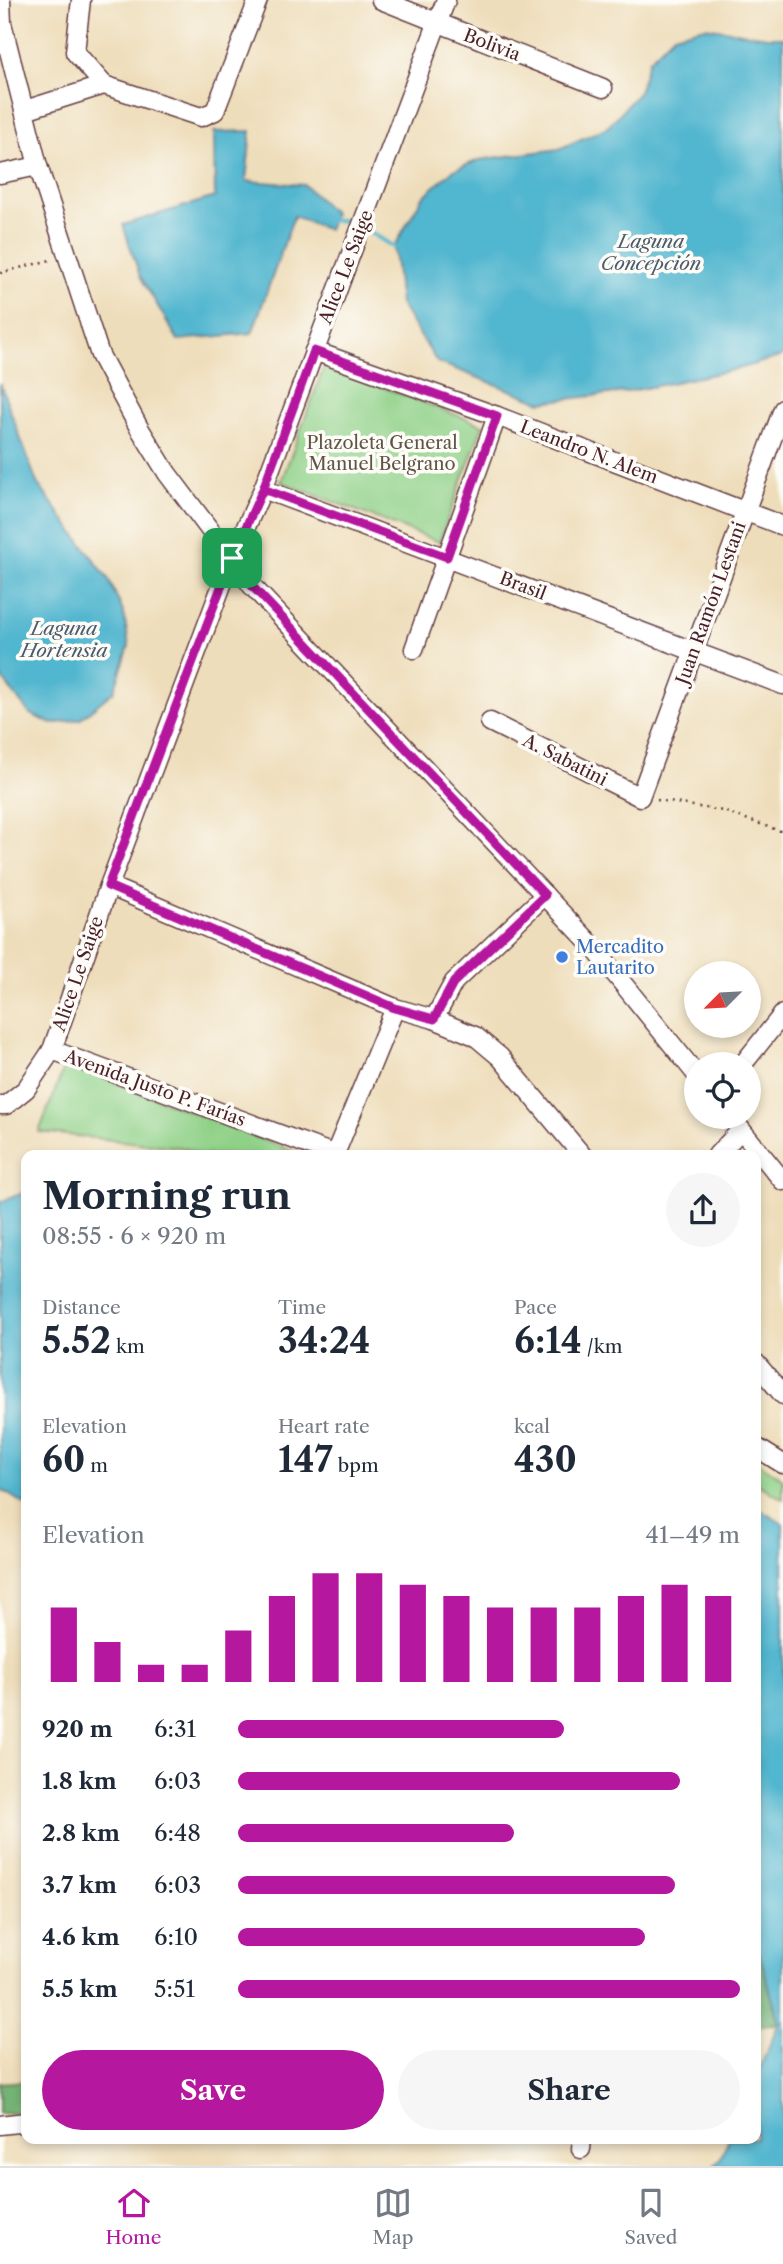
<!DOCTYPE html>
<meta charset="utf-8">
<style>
:root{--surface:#fff;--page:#f6f6f7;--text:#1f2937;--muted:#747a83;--line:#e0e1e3;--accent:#b5179e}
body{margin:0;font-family:"Libre Caslon Text",serif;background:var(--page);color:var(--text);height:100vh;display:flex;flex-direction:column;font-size:26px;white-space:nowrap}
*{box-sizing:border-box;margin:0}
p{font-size:23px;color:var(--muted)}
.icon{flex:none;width:38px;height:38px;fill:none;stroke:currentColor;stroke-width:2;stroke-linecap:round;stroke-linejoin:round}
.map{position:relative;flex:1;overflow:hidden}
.side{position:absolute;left:21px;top:1150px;width:740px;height:994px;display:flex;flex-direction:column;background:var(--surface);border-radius:14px;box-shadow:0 4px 10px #0003}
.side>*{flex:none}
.needle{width:46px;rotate:246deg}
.tools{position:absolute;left:684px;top:961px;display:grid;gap:14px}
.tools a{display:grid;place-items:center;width:77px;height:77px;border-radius:50%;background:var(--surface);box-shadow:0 4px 10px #0003;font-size:35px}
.pin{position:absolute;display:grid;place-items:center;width:60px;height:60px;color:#fff;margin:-30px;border-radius:14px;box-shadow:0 4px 10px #0006}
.round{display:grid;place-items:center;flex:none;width:74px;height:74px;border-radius:37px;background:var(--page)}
.head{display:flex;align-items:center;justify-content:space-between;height:119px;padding:0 21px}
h1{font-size:38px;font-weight:700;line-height:52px}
.metrics{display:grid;grid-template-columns:repeat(3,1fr);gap:10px;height:119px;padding:7px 21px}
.metrics div{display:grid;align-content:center}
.metrics b{font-size:35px;font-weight:700}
.metrics small{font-size:19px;font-weight:400}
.metrics p{font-size:19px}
.chart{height:196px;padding:14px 21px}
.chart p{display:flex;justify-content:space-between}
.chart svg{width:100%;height:126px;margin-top:7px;stroke:var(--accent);stroke-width:6}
.cta{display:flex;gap:14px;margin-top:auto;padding:14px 21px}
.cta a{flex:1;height:80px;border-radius:42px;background:var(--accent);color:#fff;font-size:28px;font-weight:700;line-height:80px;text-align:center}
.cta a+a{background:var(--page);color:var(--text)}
ul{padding:0 21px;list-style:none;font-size:23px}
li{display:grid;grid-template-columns:112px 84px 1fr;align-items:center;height:52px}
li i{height:18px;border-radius:9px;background:var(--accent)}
.menu{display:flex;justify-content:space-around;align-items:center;height:98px;border-top:2px solid var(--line);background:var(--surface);font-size:19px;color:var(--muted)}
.menu a{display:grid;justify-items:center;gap:4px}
.menu .selected{color:var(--accent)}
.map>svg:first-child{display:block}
</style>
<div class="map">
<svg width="783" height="2166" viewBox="0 0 783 2166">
<rect width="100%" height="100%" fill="#fdfcf7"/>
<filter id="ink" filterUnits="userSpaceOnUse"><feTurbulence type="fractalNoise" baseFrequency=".0143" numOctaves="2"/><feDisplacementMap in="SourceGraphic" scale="14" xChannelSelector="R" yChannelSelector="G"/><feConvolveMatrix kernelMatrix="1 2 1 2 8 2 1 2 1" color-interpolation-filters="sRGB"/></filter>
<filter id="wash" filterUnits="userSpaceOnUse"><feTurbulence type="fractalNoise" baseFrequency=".00686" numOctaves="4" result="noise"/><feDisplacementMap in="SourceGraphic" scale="28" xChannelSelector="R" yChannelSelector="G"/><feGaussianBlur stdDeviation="1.57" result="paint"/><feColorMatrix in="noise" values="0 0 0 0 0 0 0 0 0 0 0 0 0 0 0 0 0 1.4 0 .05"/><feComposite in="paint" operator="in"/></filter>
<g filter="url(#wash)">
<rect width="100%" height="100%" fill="#eeddba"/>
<g fill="#90d188" stroke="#6d785a" stroke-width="2">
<path d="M 325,365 L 483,425 L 439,542 L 281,482 Z"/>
<path d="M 66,1063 L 302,1155 L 201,1155 L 185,1148 L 39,1132 Z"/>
<path d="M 756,1461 L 783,1479 L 783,1499 L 756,1483 Z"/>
</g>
<g fill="#74b374" stroke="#5f6950" stroke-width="2">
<path d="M 756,1940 L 779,2023 L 756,2027 Z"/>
<path d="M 26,2081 L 26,2111 L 0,2114 L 0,2083 Z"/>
</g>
<g fill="#51b6cf" stroke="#4e6a7d" stroke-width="2">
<path d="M 705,27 L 767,37 L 783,37 L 783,356 L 738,369 L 626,392 L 541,402 L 437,362 L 400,304 L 394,247 L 422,198 L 452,171 L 479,160 L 559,149 L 608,127 L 639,92 L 649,60 L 674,35 Z"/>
<path d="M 251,131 L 246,181 L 304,185 L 334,213 L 328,230 L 294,216 L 252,333 L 178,340 L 140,276 L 123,225 L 215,197 L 214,132 Z"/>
<path d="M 0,383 L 37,483 L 109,580 L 124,614 L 129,646 L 114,691 L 80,719 L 52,724 L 30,714 L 0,676 Z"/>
<path d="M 26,1192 L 26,1505 L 0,1489 L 0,1202 Z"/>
<path d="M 756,1507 L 783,1524 L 783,2166 L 714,2166 L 721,2158 L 729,2139 L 756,2138 L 756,2077 L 779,2023 L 756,1940 Z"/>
</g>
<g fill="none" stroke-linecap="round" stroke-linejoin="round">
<g stroke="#51b6cf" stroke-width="4.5">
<path d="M 331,220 L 352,221"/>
<path d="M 368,231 L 394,247"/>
</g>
</g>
</g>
<g filter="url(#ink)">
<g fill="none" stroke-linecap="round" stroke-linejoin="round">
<defs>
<g id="minor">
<path d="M 1,0 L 2,23 L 38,166 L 100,355 L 138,426 L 167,473 L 252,586 L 590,943 L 696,1074"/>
<path d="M 81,0 L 75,52 L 104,85"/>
<path d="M 381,0 L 603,88"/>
<path d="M 25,110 L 104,85 L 201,117 L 215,111 L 258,0"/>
<path d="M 0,174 L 38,166"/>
<path d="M 314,351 L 497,416 L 783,526"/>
<path d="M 263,489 L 783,685"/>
<path d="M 414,649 L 497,416"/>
<path d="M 490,722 L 640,797 L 783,409"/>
<path d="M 109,886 L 395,1008 L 434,1019 L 475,1036 L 500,1057 L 582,1155"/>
<path d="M 434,1019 L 454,982 L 545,895"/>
<path d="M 52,1050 L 336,1155"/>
<path d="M 743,1064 L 783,1014"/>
<path d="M 0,1105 L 6,1105 L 26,1089 L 52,1050 L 109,886 L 232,558 L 263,489 L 446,0"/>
<path d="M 730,1116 L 783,1181"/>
<path d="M 335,1154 L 395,1008"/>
<path d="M 717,1155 L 741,1130"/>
<path d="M 756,1363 L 783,1395"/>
<path d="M 756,1447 L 783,1464"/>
<path d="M 0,2125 L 26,2122"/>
<path d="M 581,2149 L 582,2138"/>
</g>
</defs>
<use href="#minor" stroke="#633c40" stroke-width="21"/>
<g stroke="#633c40" stroke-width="2.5" stroke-dasharray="2 5" stroke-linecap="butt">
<path d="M 0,273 L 50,260"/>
<path d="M 657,800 L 723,811 L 783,832"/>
</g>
<use href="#minor" stroke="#fff" stroke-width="18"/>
</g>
</g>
<g fill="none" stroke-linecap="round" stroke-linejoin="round" filter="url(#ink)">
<defs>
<path id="route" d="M 232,558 L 252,586 L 545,895 L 454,982 L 434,1019 L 395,1008 L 108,886 L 232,558 L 263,489 L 447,557 L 497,416 L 314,351 L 263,489 L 232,558"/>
</defs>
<use href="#route" stroke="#fff" stroke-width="14"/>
<use href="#route" stroke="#b5179e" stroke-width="9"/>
</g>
<circle fill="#3f7fe0" stroke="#fdfcf7" stroke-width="2.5" cx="562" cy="957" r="7"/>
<g text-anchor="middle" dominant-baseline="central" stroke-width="7" stroke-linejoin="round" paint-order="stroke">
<g font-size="18" fill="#4a1f2b" stroke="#fdfcf7">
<text transform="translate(492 45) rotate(21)">Bolivia</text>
<text transform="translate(346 267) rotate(-69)">Alice Le Saige</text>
<text transform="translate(589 452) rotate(21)">Leandro N. Alem</text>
<text transform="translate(523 586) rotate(21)">Brasil</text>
<text transform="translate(711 603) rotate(-70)">Juan Ramón Lestani</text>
<text transform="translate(565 760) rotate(27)">A. Sabatini</text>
<text transform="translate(78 974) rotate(-71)">Alice Le Saige</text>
<text transform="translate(155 1088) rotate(20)">Avenida Justo P. Farías</text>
</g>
<g font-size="18" fill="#5f5447" stroke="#fdfcf7">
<text x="382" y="443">Plazoleta General<tspan x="382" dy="21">Manuel Belgrano</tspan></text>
</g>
<g font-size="18" fill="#366cbe" stroke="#fdfcf7" text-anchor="start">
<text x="576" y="947">Mercadito<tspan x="576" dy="21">Lautarito</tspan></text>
</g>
<g font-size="19" font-style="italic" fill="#4d5b6d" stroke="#fdfcf7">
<text x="651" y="241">Laguna<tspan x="651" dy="22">Concepción</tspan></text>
<text x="64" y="628">Laguna<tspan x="64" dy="22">Hortensia</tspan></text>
</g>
</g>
</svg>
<div class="tools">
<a><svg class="needle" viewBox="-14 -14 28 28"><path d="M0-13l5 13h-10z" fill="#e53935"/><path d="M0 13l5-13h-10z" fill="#747a83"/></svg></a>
<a><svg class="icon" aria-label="locate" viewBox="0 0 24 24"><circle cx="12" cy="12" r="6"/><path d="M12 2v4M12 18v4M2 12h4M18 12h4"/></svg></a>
</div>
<div class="pin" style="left:232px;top:558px;background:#1e9e55"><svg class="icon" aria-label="arrive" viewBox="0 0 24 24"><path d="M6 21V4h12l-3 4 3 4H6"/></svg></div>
<section class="side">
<div class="head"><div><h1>Morning run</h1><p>08:55 · 6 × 920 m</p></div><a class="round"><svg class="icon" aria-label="share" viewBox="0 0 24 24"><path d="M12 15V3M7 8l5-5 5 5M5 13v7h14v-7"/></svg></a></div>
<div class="metrics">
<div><p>Distance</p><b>5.52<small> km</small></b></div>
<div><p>Time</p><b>34:24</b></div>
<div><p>Pace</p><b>6:14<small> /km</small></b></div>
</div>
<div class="metrics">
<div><p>Elevation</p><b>60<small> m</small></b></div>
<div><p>Heart rate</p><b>147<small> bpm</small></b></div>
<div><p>kcal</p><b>430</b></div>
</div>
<div class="chart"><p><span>Elevation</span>41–49 m</p>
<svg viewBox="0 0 160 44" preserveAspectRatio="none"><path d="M5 44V18M15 44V30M25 44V38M35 44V38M45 44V26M55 44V14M65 44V6M75 44V6M85 44V10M95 44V14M105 44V18M115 44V18M125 44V18M135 44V14M145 44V10M155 44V14"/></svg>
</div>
<ul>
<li><b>920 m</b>6:31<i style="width:65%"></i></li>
<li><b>1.8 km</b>6:03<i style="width:88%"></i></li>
<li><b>2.8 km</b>6:48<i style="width:55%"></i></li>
<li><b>3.7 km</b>6:03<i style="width:87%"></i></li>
<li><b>4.6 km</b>6:10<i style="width:81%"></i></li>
<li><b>5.5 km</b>5:51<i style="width:100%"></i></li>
</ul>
<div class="cta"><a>Save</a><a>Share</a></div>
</section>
</div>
<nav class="menu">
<a class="selected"><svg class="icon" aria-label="home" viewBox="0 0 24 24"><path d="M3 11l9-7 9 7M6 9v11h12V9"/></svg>Home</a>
<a><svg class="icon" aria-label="map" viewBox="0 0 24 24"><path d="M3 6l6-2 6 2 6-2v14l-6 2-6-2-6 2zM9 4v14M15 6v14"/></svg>Map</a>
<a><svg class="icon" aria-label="saved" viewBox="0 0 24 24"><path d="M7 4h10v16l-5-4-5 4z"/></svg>Saved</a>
</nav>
